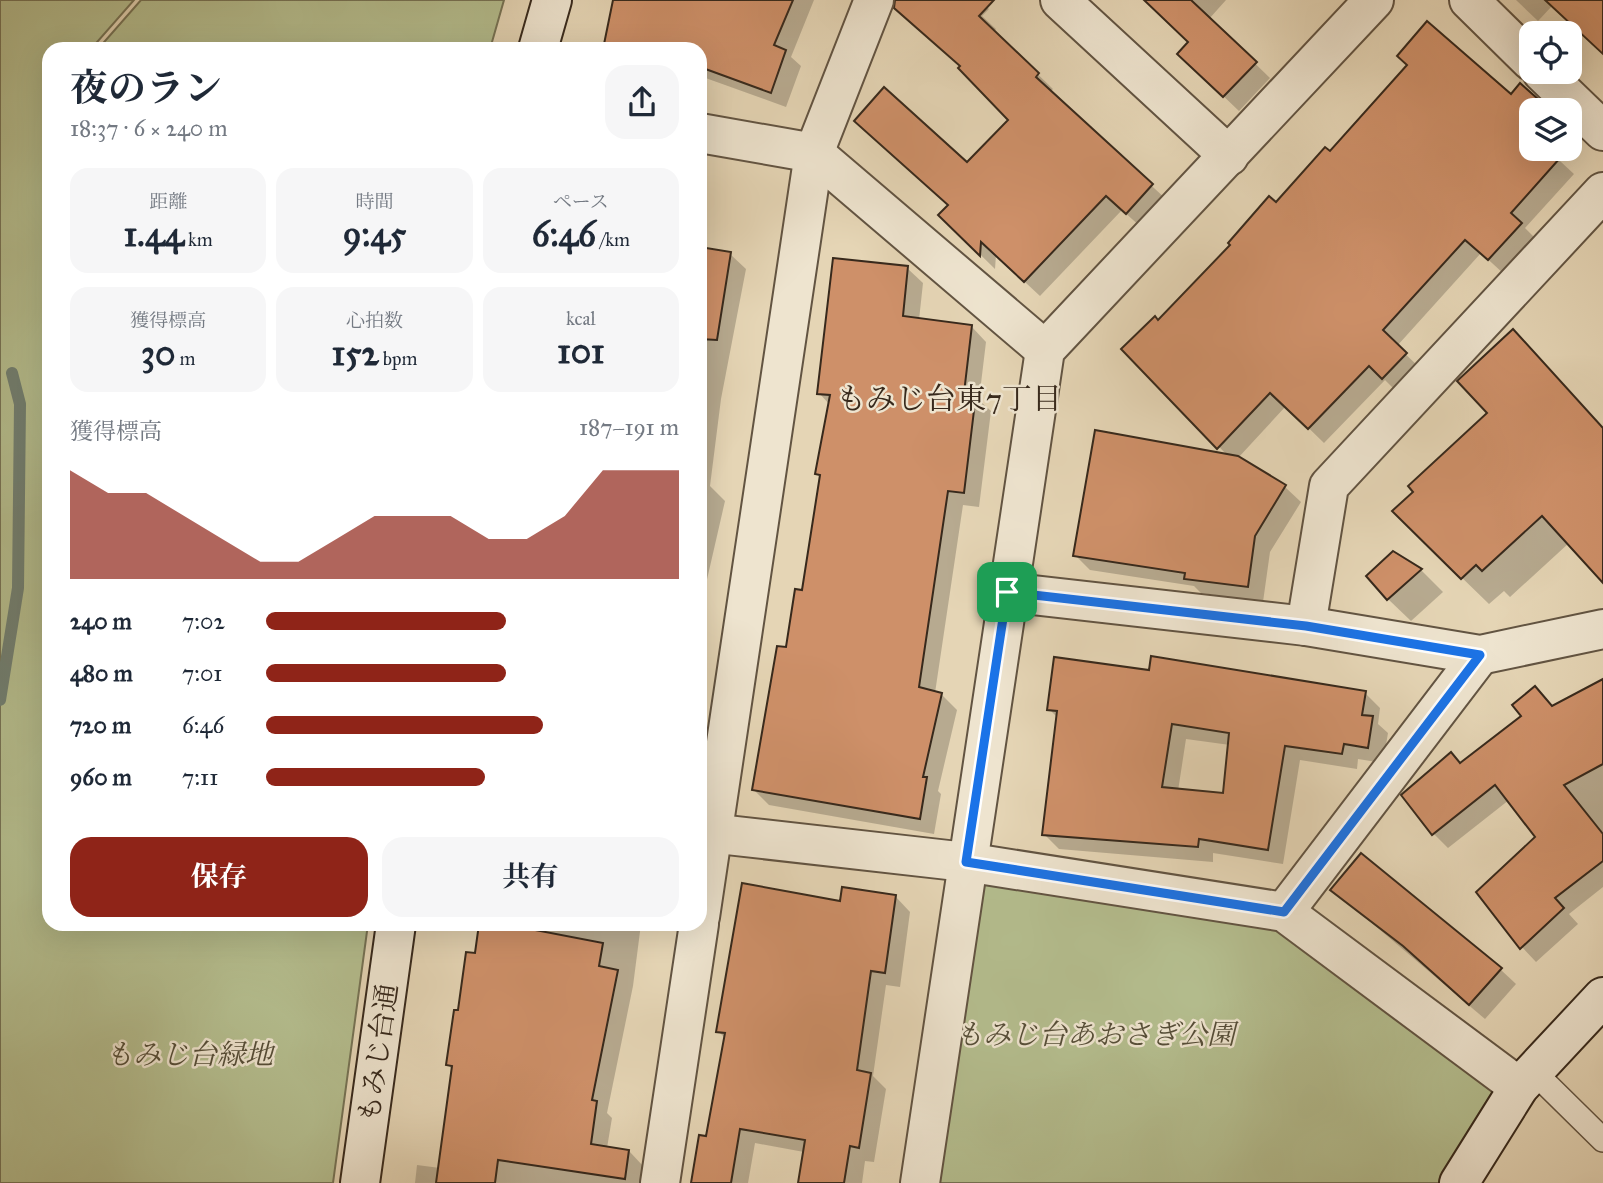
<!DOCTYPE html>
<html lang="ja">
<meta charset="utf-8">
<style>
:root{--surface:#fff;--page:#f6f6f7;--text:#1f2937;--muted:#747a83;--accent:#8f2418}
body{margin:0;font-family:"IM FELL Great Primer","Noto Serif JP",serif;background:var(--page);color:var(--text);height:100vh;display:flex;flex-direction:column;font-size:26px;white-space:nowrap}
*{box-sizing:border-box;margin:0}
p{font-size:23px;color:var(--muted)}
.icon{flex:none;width:38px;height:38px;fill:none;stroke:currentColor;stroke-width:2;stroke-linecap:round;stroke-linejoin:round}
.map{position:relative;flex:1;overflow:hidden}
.drawer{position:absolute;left:42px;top:42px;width:665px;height:889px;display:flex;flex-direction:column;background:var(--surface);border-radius:21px;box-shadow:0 7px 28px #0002}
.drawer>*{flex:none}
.controls{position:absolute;left:1519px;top:21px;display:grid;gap:14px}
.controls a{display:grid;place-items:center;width:63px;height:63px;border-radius:14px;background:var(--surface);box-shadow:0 7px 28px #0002;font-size:35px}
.pin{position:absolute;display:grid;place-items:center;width:60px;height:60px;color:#fff;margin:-30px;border-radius:14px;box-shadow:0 4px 10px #0006}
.round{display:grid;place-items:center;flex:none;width:74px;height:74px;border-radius:21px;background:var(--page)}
.headline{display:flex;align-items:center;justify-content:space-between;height:119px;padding:0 28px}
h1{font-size:38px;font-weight:700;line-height:52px}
.metrics{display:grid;grid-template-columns:repeat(3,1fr);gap:10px;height:119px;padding:7px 28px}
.metrics div{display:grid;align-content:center;border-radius:18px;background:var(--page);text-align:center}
.metrics b{font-size:35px;font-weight:700}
.metrics small{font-size:19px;font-weight:400}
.metrics p{font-size:19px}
.chart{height:196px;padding:14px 28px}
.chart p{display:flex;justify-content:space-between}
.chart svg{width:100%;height:126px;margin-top:7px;fill:var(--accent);opacity:.7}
.primary-button{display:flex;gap:14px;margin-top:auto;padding:14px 28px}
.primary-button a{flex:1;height:80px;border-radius:21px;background:var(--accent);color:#fff;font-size:28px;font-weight:700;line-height:80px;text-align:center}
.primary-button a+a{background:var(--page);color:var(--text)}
ul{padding:0 28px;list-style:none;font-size:23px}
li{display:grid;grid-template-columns:112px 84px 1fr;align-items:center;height:52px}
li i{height:18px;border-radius:9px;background:var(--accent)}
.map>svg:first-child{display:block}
</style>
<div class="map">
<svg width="1603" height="1183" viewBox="0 0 1603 1183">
<rect width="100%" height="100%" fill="#e5d5b5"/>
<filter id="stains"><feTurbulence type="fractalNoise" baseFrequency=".00286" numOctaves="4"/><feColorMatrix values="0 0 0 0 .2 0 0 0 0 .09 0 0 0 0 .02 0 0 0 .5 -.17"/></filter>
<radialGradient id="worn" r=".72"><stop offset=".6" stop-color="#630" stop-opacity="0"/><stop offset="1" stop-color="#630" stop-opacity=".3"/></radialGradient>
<g fill="#b4bd8e" stroke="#767355" stroke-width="2">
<path d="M 0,0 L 134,0 L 91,49 L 49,49 L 49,924 L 368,924 L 333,1183 L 0,1183 Z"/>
<path d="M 141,0 L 504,0 L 490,49 L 98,49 Z"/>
<path d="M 966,862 L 1284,912 L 1519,1087 L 1459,1183 L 920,1183 Z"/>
</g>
<g fill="#0003" fill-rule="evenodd">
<path d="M 620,0 L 814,0 L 791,57 L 801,66 L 786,107 L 700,76 L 700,49 L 605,49 Z"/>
<path d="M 912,0 L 979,0 L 989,9 L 982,16 L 996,29 L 994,32 L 1053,89 L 1050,92 L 1167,200 L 1142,228 L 1122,210 L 1040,296 L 996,255 L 995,269 L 940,215 L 949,206 L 968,164 L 1009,119 L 961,67 Z"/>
<path d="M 1145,0 L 1226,0 L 1209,19 L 1270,78 L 1239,111 L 1195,69 L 1190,42 Z"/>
<path d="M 1516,0 L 1603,0 L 1603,53 L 1552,6 L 1538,21 Z"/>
<path d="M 1521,86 L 1548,110 L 1531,110 L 1531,149 L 1547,149 L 1574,174 L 1525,228 L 1536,239 L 1504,274 L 1481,253 L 1397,346 L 1421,369 L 1398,393 L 1385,380 L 1324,443 L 1286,406 L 1238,458 L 1285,487 L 1301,502 L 1270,552 L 1263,602 L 1201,593 L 1194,586 L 1090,570 L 1075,555 L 1227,455 L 1124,349 L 1158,322 L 1330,153 L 1511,96 Z"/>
<path d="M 700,249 L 730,254 L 746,269 L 721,399 L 710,486 L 725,501 L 700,610 Z"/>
<path d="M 907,268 L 923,283 L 919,320 L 971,326 L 986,342 L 979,400 L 991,411 L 979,507 L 963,505 L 935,693 L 941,694 L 957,710 L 938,791 L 941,794 L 934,834 L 769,805 L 754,790 L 804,592 L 821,478 L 817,474 L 830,405 L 819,393 Z"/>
<path d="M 1539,358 L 1603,428 L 1603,580 L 1569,543 L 1510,597 L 1504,591 L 1489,604 L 1421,538 L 1490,413 Z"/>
<path d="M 1421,570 L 1443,592 L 1411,621 L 1388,599 Z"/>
<path d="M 1150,672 L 1365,693 L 1380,708 L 1378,724 L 1388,733 L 1383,763 L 1358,759 L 1357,769 L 1300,760 L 1283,864 L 1213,853 L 1213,862 L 1059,849 L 1044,834 L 1058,718 L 1049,709 ZM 1186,739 L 1230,745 L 1224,795 L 1178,791 Z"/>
<path d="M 1603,681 L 1603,887 L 1569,914 L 1578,924 L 1536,962 L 1522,947 L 1538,837 L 1509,800 L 1448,848 L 1433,833 L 1461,764 L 1523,716 L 1535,688 L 1554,707 Z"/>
<path d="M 1333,890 L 1500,969 L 1516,984 L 1485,1019 Z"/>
<path d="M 895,896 L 910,912 L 900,987 L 886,985 L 873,1076 L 886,1089 L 874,1162 L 865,1161 L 862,1183 L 799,1183 L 804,1152 L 755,1143 L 748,1183 L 693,1183 L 708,1138 L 726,1039 L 718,1031 L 842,903 Z"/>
<path d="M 481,924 L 641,924 L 633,986 L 607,1113 L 612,1118 L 607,1148 L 629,1151 L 644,1167 L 642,1183 L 415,1183 L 417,1165 L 440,1168 L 453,1070 L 448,1065 L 477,955 Z"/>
</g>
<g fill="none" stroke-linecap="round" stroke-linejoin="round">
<path stroke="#707f72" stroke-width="12" d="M 0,700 L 18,588 L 20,404 L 12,373"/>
</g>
<g fill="#ce9069" stroke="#37291c" stroke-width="2" fill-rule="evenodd">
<path d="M 613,0 L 793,0 L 774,45 L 786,50 L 771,93 L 700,67 L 700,49 L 603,49 Z"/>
<path d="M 895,0 L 994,0 L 979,16 L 1039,73 L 1036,77 L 1153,184 L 1126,214 L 1106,196 L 1024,282 L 981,242 L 980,256 L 938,215 L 948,205 L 854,121 L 884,87 L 967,162 L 1008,120 L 958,68 L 960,66 L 894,8 Z"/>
<path d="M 1144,0 L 1191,0 L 1257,62 L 1223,97 L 1177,54 L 1188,42 Z"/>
<path d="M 1545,0 L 1603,0 L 1603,54 Z"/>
<path d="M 1427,21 L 1511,94 L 1520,83 L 1547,107 L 1531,110 L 1528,129 L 1531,132 L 1531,149 L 1550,149 L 1560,158 L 1511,213 L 1522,223 L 1488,260 L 1465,240 L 1383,330 L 1407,353 L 1382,379 L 1369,366 L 1308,429 L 1270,393 L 1217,449 L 1121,349 L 1155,316 L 1158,320 L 1230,245 L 1228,243 L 1269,196 L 1276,202 L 1325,147 L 1330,151 L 1407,65 L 1397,56 Z"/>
<path d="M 700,247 L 731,252 L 717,340 L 700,339 Z"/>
<path d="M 833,258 L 908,266 L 903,316 L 972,325 L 964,393 L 976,394 L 964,493 L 948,491 L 919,687 L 942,693 L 923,777 L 927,777 L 920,819 L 752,790 L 777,646 L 786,647 L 795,589 L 802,590 L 820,475 L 815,474 L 830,395 L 817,394 Z"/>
<path d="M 1513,329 L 1603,428 L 1603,583 L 1542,516 L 1482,571 L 1476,565 L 1461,579 L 1392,511 L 1413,492 L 1408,486 L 1487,413 L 1457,381 Z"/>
<path d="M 1095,430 L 1238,456 L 1286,485 L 1255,536 L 1248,587 L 1184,579 L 1185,573 L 1073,556 Z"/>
<path d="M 1393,551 L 1422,569 L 1387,600 L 1366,576 Z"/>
<path d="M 1151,656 L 1366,691 L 1362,715 L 1373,716 L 1368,748 L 1344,744 L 1342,754 L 1285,746 L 1268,850 L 1199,839 L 1198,847 L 1042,835 L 1057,711 L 1047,710 L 1054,657 L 1149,670 ZM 1172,724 L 1229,733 L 1223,793 L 1162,787 Z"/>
<path d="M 1603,679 L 1603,764 L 1564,785 L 1603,834 L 1603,861 L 1555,898 L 1564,908 L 1520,949 L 1476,892 L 1535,837 L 1495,785 L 1432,835 L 1401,795 L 1451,752 L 1460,763 L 1521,716 L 1512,705 L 1535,686 L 1552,706 Z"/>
<path d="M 1361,853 L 1502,968 L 1469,1005 L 1403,946 L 1330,890 Z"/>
<path d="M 742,883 L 840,901 L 842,887 L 896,895 L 885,973 L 871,971 L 857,1070 L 871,1073 L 859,1148 L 850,1146 L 844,1183 L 798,1183 L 805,1140 L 740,1129 L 731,1183 L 691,1183 L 699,1135 L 706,1136 L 725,1033 L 716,1032 Z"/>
<path d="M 479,924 L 536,924 L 535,930 L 603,943 L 599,966 L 618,970 L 592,1100 L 597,1101 L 591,1144 L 629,1150 L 625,1179 L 498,1160 L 495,1183 L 436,1183 L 452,1066 L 446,1065 L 454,1010 L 458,1010 L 466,952 L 475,953 Z"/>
</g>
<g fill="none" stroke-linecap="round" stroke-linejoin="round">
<defs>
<path id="lane" d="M 1533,1071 L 1603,1140"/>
<g id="street">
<path d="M 1060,0 L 1229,156"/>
<path d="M 1469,0 L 1531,61"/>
<path d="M 1542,72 L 1603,131"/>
<path d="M 700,133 L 814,153 L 1045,350"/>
<path d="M 1007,592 L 1306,626 L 1480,655 L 1603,629"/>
<path d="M 1306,626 L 1329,486 L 1603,192"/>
<path d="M 700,832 L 966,862 L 1284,912 L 1519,1087"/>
<path d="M 1284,912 L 1480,655"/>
<path d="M 700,917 L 814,153 L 874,0"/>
<path d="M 660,1183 L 699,924"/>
<path d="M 920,1183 L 1045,350 L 1374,0"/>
</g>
<g id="secondary">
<path d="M 538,49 L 552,0"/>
<path d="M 360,1183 L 396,924"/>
<path d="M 1459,1183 L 1519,1087 L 1603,997"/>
</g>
</defs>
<use href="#lane" stroke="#625442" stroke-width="26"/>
<use href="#street" stroke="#625442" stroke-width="42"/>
<use href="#secondary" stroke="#37291c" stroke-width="42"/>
<use href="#lane" stroke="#eee4cf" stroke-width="23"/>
<use href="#street" stroke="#eee4cf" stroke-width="38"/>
<use href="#secondary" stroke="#eee4cf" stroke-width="38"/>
</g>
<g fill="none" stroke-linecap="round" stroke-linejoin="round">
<defs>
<path id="route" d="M 1007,592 L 1306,626 L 1480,655 L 1284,912 L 966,862 Z"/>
</defs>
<use href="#route" stroke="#fff" stroke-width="14"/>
<use href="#route" stroke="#1a73e8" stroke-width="9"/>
</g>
<g text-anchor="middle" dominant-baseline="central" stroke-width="5" stroke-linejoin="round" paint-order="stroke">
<g font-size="28" font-style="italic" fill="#564e38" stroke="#eee4cf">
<text x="1095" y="1034">もみじ台あおさぎ公園</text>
<text x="189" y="1054">もみじ台緑地</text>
</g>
<g font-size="28" fill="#37291c" stroke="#eee4cf">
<text transform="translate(378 1053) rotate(-82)">もみじ台通</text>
</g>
<g font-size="30" fill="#37291c" stroke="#eee4cf">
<text x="949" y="399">もみじ台東7丁目</text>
</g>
</g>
<rect width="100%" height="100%" filter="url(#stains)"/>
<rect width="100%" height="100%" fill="url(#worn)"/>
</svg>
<div class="controls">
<a><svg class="icon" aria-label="locate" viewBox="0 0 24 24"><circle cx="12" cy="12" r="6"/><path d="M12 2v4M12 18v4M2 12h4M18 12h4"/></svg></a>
<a><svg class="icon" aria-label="layers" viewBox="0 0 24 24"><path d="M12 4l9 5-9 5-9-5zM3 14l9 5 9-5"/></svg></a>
</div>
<div class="pin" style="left:1007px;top:592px;background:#1e9e55"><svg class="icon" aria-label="arrive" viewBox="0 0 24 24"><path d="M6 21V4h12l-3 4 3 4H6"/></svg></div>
<section class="drawer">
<div class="headline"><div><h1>夜のラン</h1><p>18:37 · 6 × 240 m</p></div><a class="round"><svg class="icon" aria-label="share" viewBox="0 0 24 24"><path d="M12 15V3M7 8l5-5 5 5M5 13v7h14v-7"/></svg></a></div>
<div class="metrics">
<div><p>距離</p><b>1.44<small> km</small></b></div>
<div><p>時間</p><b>9:45</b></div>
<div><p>ペース</p><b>6:46<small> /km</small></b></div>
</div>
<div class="metrics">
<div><p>獲得標高</p><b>30<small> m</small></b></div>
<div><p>心拍数</p><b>152<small> bpm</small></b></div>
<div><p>kcal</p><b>101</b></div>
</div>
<div class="chart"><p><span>獲得標高</span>187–191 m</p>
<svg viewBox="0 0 160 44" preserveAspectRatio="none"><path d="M0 44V6L10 14L20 14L30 22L40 30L50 38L60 38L70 30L80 22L90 22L100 22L110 30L120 30L130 22L140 6L150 6L160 6V44z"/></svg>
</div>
<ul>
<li><b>240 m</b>7:02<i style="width:58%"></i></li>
<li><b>480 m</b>7:01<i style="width:58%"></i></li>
<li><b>720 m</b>6:46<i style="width:67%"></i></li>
<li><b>960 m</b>7:11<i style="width:53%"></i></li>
</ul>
<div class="primary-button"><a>保存</a><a>共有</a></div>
</section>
</div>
